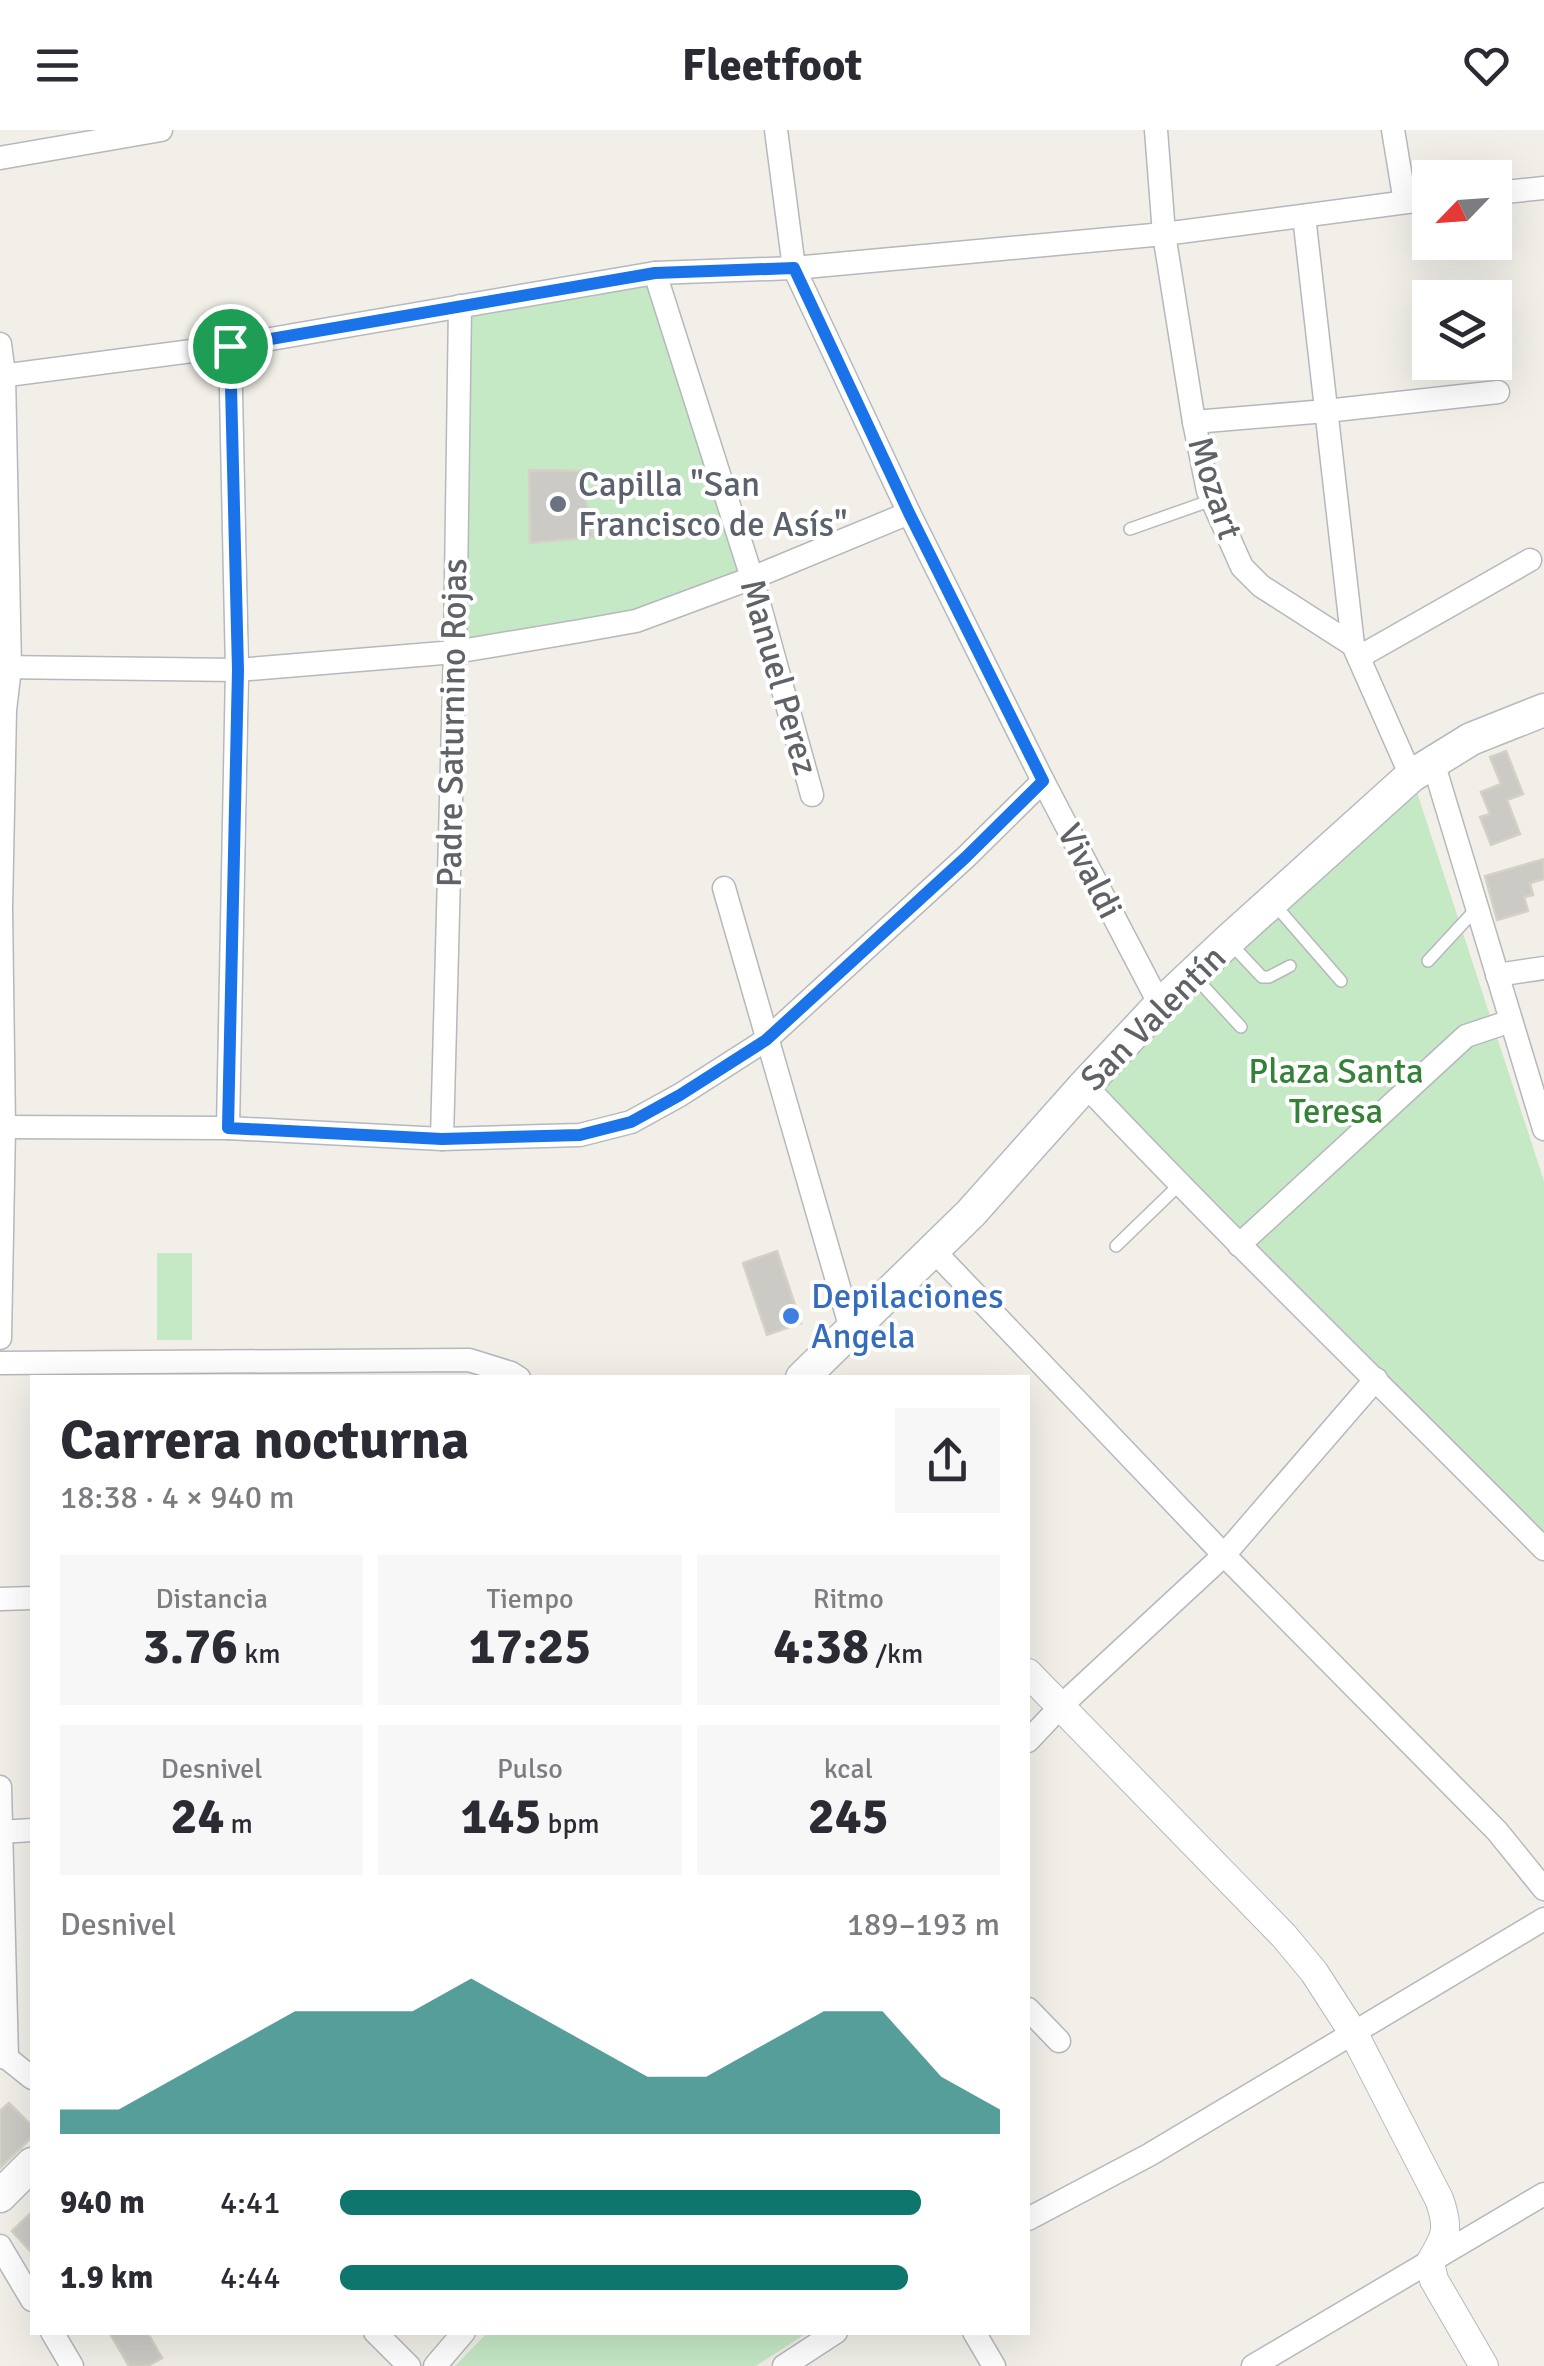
<!DOCTYPE html>
<html lang="es">
<meta charset="utf-8">
<style>
:root{--surface:#fff;--page:#f7f7f7;--text:#2b2b33;--muted:#7c7c81;--accent:#0f766e}
body{margin:0;font-family:Signika,sans-serif;background:var(--page);color:var(--text);height:100vh;display:flex;flex-direction:column;font-size:38px;white-space:nowrap}
*{box-sizing:border-box;margin:0}
p{font-size:32px;color:var(--muted)}
.icon{flex:none;width:55px;height:55px;fill:none;stroke:currentColor;stroke-width:2;stroke-linecap:round;stroke-linejoin:round}
.map{position:relative;flex:1;overflow:hidden}
.sheet{position:absolute;left:30px;top:1245px;width:1000px;height:960px;display:flex;flex-direction:column;background:var(--surface);border-radius:0px;box-shadow:0 10px 40px #0002}
.sheet>*{flex:none}
.needle{width:65px;rotate:245deg}
.tools{position:absolute;left:1412px;top:30px;display:grid;gap:20px}
.tools a{display:grid;place-items:center;width:100px;height:100px;border-radius:0px;background:var(--surface);box-shadow:0 10px 40px #0002;font-size:50px}
.pin{position:absolute;display:grid;place-items:center;width:85px;height:85px;color:#fff;margin:-42px;border:5px solid #fff;border-radius:50%;box-shadow:0 2px 10px #0007}
.round{display:grid;place-items:center;flex:none;width:105px;height:105px;border-radius:0px;background:var(--page)}
.overview{display:flex;align-items:center;justify-content:space-between;height:170px;padding:0 30px}
h1{font-size:55px;font-weight:700;line-height:75px}
.metrics{display:grid;grid-template-columns:repeat(3,1fr);gap:15px;height:170px;padding:10px 30px}
.metrics div{display:grid;align-content:center;border-radius:0px;background:var(--page);text-align:center}
.metrics b{font-size:50px;font-weight:700}
.metrics small{font-size:28px;font-weight:400}
.metrics p{font-size:28px}
.chart{height:280px;padding:20px 30px}
.chart p{display:flex;justify-content:space-between}
.chart svg{width:100%;height:180px;margin-top:10px;fill:var(--accent);opacity:.7}
ul{padding:0 30px;list-style:none;font-size:32px}
li{display:grid;grid-template-columns:160px 120px 1fr;align-items:center;height:75px}
li i{height:25px;border-radius:12px;background:var(--accent)}
header{display:flex;justify-content:space-between;align-items:center;height:130px;padding:0 30px;background:var(--surface);font-size:45px;font-weight:700}
.map>svg:first-child{display:block}
</style>
<header><svg class="icon" aria-label="menu" viewBox="0 0 24 24"><path d="M4 6h16M4 12h16M4 18h16"/></svg>Fleetfoot<svg class="icon" aria-label="heart" viewBox="0 0 24 24"><path d="M12 20l-8-8c-3-5 5-10 8-4 3-6 11-1 8 4z"/></svg></header>
<div class="map">
<svg width="1544" height="2236" viewBox="0 0 1544 2236">
<rect width="100%" height="100%" fill="#f1efe8"/>
<g fill="#c5e8c5">
<path d="M 655,143 L 748,440 L 675,472 L 455,518 L 460,176 Z"/>
<path d="M 1411,644 L 1544,1051 L 1544,1408 L 1091,961 Z"/>
<rect x="157" y="1123" width="35" height="87"/>
<path d="M 488,2202 L 807,2202 L 807,2203 L 756,2236 L 455,2236 Z"/>
</g>
<g fill="#cccac5" stroke="#d6d1c6" stroke-width="2.5">
<path d="M 529,340 L 580,341 L 593,407 L 530,413 Z"/>
<path d="M 1506,621 L 1523,664 L 1507,670 L 1520,704 L 1491,715 L 1480,687 L 1490,684 L 1481,662 L 1501,654 L 1490,627 Z"/>
<path d="M 1544,729 L 1544,749 L 1530,753 L 1533,765 L 1524,767 L 1528,781 L 1497,790 L 1485,746 Z"/>
<path d="M 777,1121 L 801,1193 L 767,1205 L 743,1133 Z"/>
<path d="M 9,1973 L 32,1996 L 32,2007 L 0,2038 L 0,1981 Z"/>
<path d="M 32,2082 L 32,2123 L 12,2101 Z"/>
<path d="M 109,2202 L 147,2202 L 162,2228 L 148,2236 L 129,2236 Z"/>
</g>
<g fill="none" stroke-linecap="round" stroke-linejoin="round">
<defs>
<g id="service">
<path d="M 1130,399 L 1212,370"/>
<path d="M 1275,775 L 1341,851"/>
<path d="M 1231,814 L 1262,847 L 1269,847 L 1290,836"/>
<path d="M 1428,831 L 1477,778"/>
<path d="M 1195,847 L 1241,897"/>
<path d="M 1116,1116 L 1179,1055"/>
</g>
<g id="minor">
<path d="M 776,0 L 794,138 L 909,383 L 1043,651 L 1160,875"/>
<path d="M 1156,0 L 1164,104 L 1194,292 L 1208,361 L 1242,437 L 1261,456 L 1353,515 L 1411,646"/>
<path d="M 1393,0 L 1405,72"/>
<path d="M 0,28 L 161,0"/>
<path d="M 1495,63 L 1544,58"/>
<path d="M 1304,86 L 1353,515"/>
<path d="M 655,143 L 752,448 L 812,665"/>
<path d="M 0,214 L 4,245 L 10,538 L 5,580 L 1,779 L 4,997 L 0,1208"/>
<path d="M 0,246 L 230,216 L 655,143 L 794,138 L 1164,104 L 1430,69"/>
<path d="M 1194,292 L 1326,281 L 1498,262"/>
<path d="M 1359,527 L 1530,430"/>
<path d="M 0,537 L 237,540 L 455,522 L 580,501 L 636,491 L 752,448 L 909,383"/>
<path d="M 1433,632 L 1544,999"/>
<path d="M 724,758 L 851,1199"/>
<path d="M 1497,845 L 1544,838"/>
<path d="M 1085,955 C 1234,1113 1391,1264 1544,1419"/>
<path d="M 0,997 L 228,998 L 442,1009 L 580,1005 L 631,992 L 680,965 L 766,910 L 966,727 L 1043,651"/>
<path d="M 228,998 L 237,540 L 230,216"/>
<path d="M 442,1009 L 455,518 L 460,176"/>
<path d="M 1239,1115 L 1466,906 L 1511,891"/>
<path d="M 933,1120 L 1224,1425 L 1497,1701 L 1544,1759"/>
<path d="M 0,1233 L 469,1230 L 511,1243 L 519,1248"/>
<path d="M 0,1469 L 32,1468"/>
<path d="M 1028,1611 L 1062,1575 L 1224,1425 L 1376,1249"/>
<path d="M 0,1657 L 7,1928"/>
<path d="M 0,1702 L 32,1700"/>
<path d="M 1028,1879 L 1059,1911"/>
<path d="M 0,1927 L 7,1928 L 32,1948"/>
<path d="M 1028,2089 L 1149,2025 L 1544,1789"/>
<path d="M 0,2116 L 32,2170"/>
<path d="M 52,2202 L 72,2236"/>
<path d="M 375,2202 L 409,2236"/>
<path d="M 974,2202 L 994,2236"/>
<path d="M 435,2236 L 464,2202"/>
<path d="M 784,2236 L 836,2202"/>
<path d="M 1253,2236 L 1544,2064"/>
</g>
<path id="tertiary" d="M 1028,1543 L 1284,1806 L 1314,1842 L 1354,1904 L 1439,2069 C 1450,2099 1446,2106 1430,2133 L 1434,2150 L 1484,2236"/>
<g id="secondary">
<path d="M 802,1248 L 971,1083 L 1085,955 L 1160,875 L 1228,811 L 1411,646 L 1471,609 L 1544,580"/>
<path d="M 0,2066 L 32,2034"/>
</g>
</defs>
<use href="#service" stroke="#b5b8bc" stroke-width="14"/>
<use href="#minor" stroke="#b5b8bc" stroke-width="25"/>
<use href="#tertiary" stroke="#b5b8bc" stroke-width="30"/>
<use href="#secondary" stroke="#b6babf" stroke-width="35"/>
<use href="#service" stroke="#fff" stroke-width="11"/>
<use href="#minor" stroke="#fff" stroke-width="22"/>
<use href="#tertiary" stroke="#fff" stroke-width="28"/>
<use href="#secondary" stroke="#fff" stroke-width="32"/>
</g>
<g fill="none" stroke-linecap="round" stroke-linejoin="round">
<defs>
<path id="route" d="M 794,138 L 909,383 L 1043,651 L 966,727 L 766,910 L 680,965 L 631,992 L 580,1005 L 442,1009 L 228,998 L 238,540 L 230,216 L 655,143 Z"/>
</defs>
<use href="#route" stroke="#fff" stroke-width="20"/>
<use href="#route" stroke="#1a73e8" stroke-width="12"/>
</g>
<circle fill="#6b7280" stroke="#fff" stroke-width="4" cx="558" cy="374" r="10"/>
<circle fill="#3f7fe0" stroke="#fff" stroke-width="4" cx="791" cy="1186" r="10"/>
<g text-anchor="middle" dominant-baseline="central" stroke-width="8" stroke-linejoin="round" paint-order="stroke">
<g font-size="35" fill="#5b616d" stroke="#fff" text-anchor="start">
<text x="578" y="354">Capilla "San<tspan x="578" dy="40">Francisco de Asís"</tspan></text>
</g>
<g font-size="35" fill="#5f6368" stroke="#fff">
<text transform="translate(1215 358) rotate(72)">Mozart</text>
<text transform="translate(779 547) rotate(74)">Manuel Perez</text>
<text transform="translate(452 593) rotate(-89)">Padre Saturnino Rojas</text>
<text transform="translate(1090 741) rotate(63)">Vivaldi</text>
<text transform="translate(1153 888) rotate(-45)">San Valentín</text>
</g>
<g font-size="35" fill="#348238" stroke="#fff">
<text x="1336" y="941">Plaza Santa<tspan x="1336" dy="40">Teresa</tspan></text>
</g>
<g font-size="35" fill="#366cbe" stroke="#fff" text-anchor="start">
<text x="811" y="1166">Depilaciones<tspan x="811" dy="40">Angela</tspan></text>
</g>
</g>
</svg>
<div class="tools">
<a><svg class="needle" viewBox="-14 -14 28 28"><path d="M0-13l5 13h-10z" fill="#e53935"/><path d="M0 13l5-13h-10z" fill="#7c7c81"/></svg></a>
<a><svg class="icon" aria-label="layers" viewBox="0 0 24 24"><path d="M12 4l9 5-9 5-9-5zM3 14l9 5 9-5"/></svg></a>
</div>
<div class="pin" style="left:230px;top:216px;background:#1e9e55"><svg class="icon" aria-label="arrive" viewBox="0 0 24 24"><path d="M6 21V4h12l-3 4 3 4H6"/></svg></div>
<section class="sheet">
<div class="overview"><div><h1>Carrera nocturna</h1><p>18:38 · 4 × 940 m</p></div><a class="round"><svg class="icon" aria-label="share" viewBox="0 0 24 24"><path d="M12 15V3M7 8l5-5 5 5M5 13v7h14v-7"/></svg></a></div>
<div class="metrics">
<div><p>Distancia</p><b>3.76<small> km</small></b></div>
<div><p>Tiempo</p><b>17:25</b></div>
<div><p>Ritmo</p><b>4:38<small> /km</small></b></div>
</div>
<div class="metrics">
<div><p>Desnivel</p><b>24<small> m</small></b></div>
<div><p>Pulso</p><b>145<small> bpm</small></b></div>
<div><p>kcal</p><b>245</b></div>
</div>
<div class="chart"><p><span>Desnivel</span>189–193 m</p>
<svg viewBox="0 0 160 44" preserveAspectRatio="none"><path d="M0 44V38L10 38L20 30L30 22L40 14L50 14L60 14L70 6L80 14L90 22L100 30L110 30L120 22L130 14L140 14L150 30L160 38V44z"/></svg>
</div>
<ul>
<li><b>940 m</b>4:41<i style="width:88%"></i></li>
<li><b>1.9 km</b>4:44<i style="width:86%"></i></li>
</ul>
</section>
</div>
